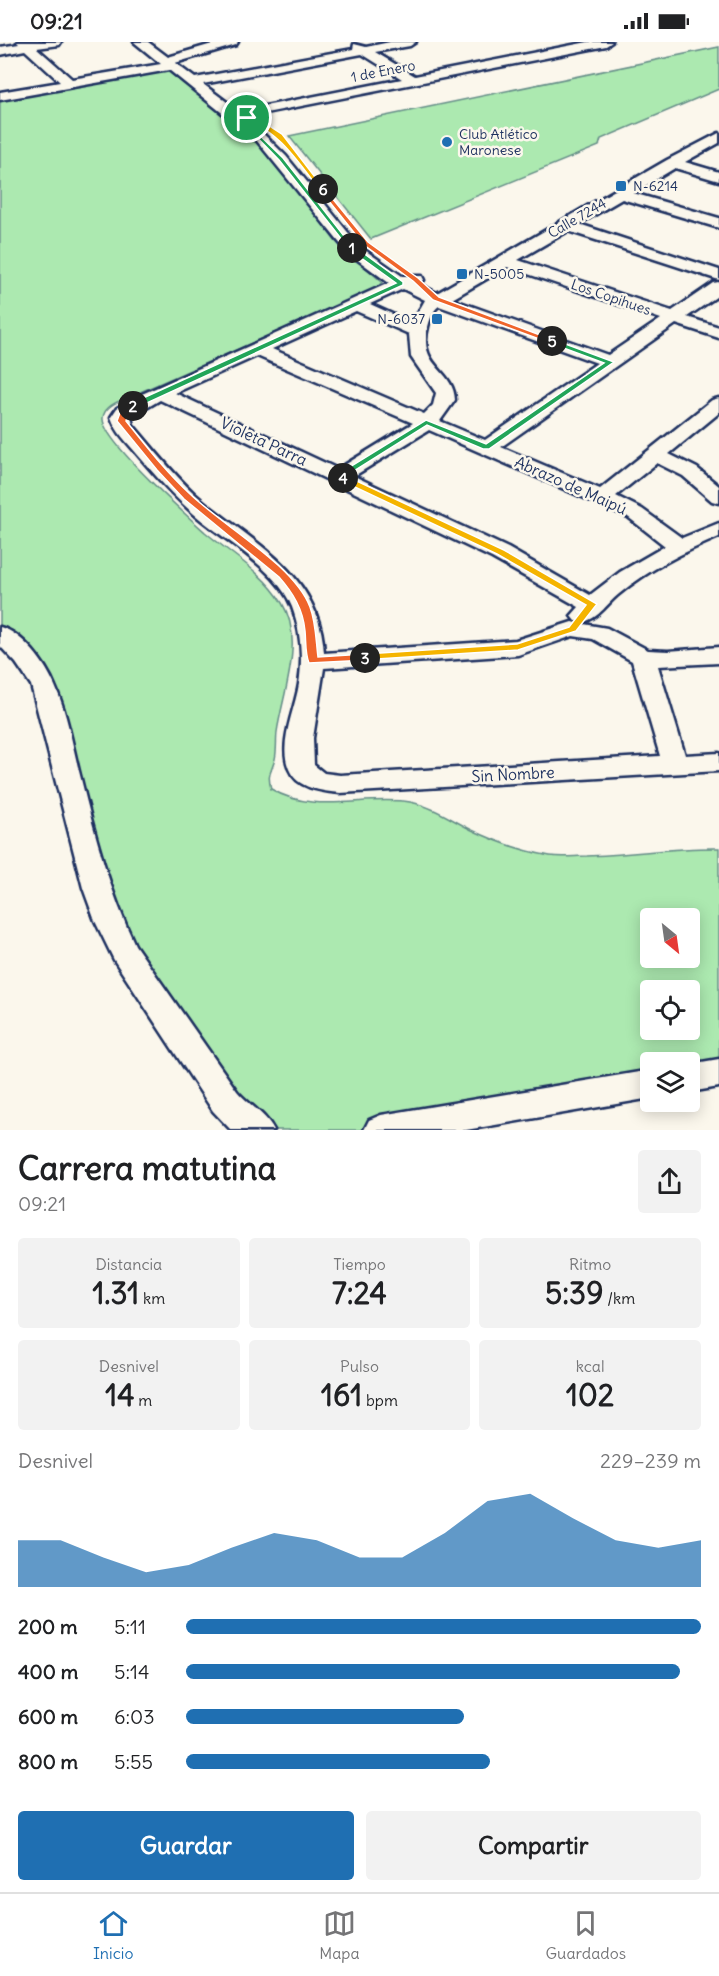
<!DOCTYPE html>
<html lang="es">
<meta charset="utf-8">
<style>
:root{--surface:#fff;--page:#f2f2f2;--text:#202124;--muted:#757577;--line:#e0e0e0;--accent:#1f6fb2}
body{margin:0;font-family:Delius,sans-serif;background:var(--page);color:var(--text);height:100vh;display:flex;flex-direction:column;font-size:22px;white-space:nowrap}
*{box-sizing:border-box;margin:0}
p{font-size:20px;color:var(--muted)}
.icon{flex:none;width:33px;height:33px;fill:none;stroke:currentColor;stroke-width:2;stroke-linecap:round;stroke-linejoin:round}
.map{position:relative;height:1088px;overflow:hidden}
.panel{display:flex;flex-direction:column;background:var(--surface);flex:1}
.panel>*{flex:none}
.needle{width:39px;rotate:151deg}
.tools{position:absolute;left:640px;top:866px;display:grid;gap:12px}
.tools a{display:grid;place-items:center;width:60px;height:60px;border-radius:6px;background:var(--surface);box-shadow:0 3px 15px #0003;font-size:30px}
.pin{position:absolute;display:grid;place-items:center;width:51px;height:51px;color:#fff;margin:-26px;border:3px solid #fff;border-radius:50%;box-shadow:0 2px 6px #0007}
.km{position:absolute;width:30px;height:30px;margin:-15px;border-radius:50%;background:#222;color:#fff;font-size:16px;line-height:30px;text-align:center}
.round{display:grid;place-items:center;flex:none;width:63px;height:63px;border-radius:6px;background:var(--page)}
.overview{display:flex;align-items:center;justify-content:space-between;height:102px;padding:0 18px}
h1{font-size:33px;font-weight:700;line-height:45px}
.metrics{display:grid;grid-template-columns:repeat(3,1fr);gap:9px;height:102px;padding:6px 18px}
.metrics div{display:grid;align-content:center;border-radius:6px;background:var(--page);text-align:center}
.metrics b{font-size:30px;font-weight:700}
.metrics small{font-size:16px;font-weight:400}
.metrics p{font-size:16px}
.chart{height:168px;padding:12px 18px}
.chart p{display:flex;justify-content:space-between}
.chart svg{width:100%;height:108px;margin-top:6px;fill:var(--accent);opacity:.7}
.primary-button{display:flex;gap:12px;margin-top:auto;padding:12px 18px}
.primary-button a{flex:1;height:69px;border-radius:6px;background:var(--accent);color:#fff;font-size:24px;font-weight:700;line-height:69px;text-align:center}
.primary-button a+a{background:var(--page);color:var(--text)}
ul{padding:0 18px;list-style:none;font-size:20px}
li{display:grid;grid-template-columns:96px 72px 1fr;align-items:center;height:45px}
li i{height:15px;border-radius:8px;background:var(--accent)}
.status{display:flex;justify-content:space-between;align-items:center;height:42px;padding:0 30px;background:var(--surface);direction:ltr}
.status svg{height:16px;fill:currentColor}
.tab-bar{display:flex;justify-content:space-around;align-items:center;height:84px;border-top:2px solid var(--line);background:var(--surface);font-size:16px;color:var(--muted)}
.tab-bar a{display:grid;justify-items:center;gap:3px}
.tab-bar .active{color:var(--accent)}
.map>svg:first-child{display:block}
</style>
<div class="status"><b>09:21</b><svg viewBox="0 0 49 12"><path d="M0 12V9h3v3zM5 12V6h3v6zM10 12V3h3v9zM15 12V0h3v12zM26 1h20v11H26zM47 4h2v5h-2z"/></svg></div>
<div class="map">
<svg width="719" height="1088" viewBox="0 0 719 1088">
<rect width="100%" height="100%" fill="#fbf7ec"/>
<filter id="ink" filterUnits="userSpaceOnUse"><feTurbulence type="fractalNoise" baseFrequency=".0167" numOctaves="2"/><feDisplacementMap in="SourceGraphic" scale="12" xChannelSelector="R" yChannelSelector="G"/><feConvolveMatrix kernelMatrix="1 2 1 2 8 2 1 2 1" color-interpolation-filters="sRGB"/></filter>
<g filter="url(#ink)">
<g fill="#ace9b0" stroke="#648c87" stroke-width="1.5" fill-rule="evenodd">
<path d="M 719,5 L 719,47 L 601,97 L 599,104 L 371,197 L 289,94 Z"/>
<path d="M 165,29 L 172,30 L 232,76 L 275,117 L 335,199 L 382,240 L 377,246 L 122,358 C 114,361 104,366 103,376 C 101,397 186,473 205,490 C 231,512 264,531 282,561 C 305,598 283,650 277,690 C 276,699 277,709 275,717 C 271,732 267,731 271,747 C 314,773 363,753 410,760 C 432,764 452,778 472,788 C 497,800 523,809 550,814 C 562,816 575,814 587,814 C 631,813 675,805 719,806 L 719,1031 L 690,1036 L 690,1020 L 651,1020 L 651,1042 L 381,1088 L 257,1088 L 124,910 L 49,664 L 0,592 L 0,56 ZM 651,876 L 690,876 L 690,915 L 651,915 ZM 651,948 L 690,948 L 690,987 L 651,987 Z"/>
</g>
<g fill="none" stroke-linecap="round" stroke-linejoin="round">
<defs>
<g id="minor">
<path d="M 17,0 L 61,0 L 59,3 L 37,6 L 72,37 L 161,22 L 134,0 L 148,0 L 168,15 L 219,0 L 238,0 L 236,3 L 175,21 L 195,36 L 353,7 L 354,2 L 366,5 L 390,0 L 416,0 L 410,4 L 375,10 L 415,34 L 588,0 L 612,0 L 606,4 L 246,75 L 286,114 L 359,204 L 402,234 L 422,234 L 424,238 L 419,242 L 437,251 L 667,118 L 719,91 L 719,101 L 685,120 L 719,130 L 719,139 L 675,126 L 633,151 L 719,176 L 719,186 L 622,157 L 579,182 L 719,228 L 719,238 L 568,189 L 518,218 L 672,269 L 713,241 L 719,240 L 719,253 L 687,275 L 719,285 L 719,296 L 676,282 L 501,405 L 600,447 L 712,358 L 719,356 L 719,371 L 669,412 L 697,426 L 719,444 L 719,461 L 712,459 L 683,434 L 657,421 L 616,454 L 642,467 L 682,496 L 719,481 L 719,495 C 684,510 649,527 619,552 C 605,563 594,584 575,579 L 571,574 L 579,565 L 492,516 L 160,358 L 131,375 L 133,383 C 153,406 172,431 195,452 C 249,500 320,528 324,611 L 516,598 L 572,580 L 607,586 L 648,608 L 668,609 L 719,605 L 719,621 L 658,624 L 685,713 L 719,711 L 719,729 L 340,751 C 322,749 297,747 289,727 C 278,701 295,668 299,642 C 303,617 301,589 292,565 C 277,527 224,498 194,472 C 173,454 155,433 137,412 C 127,400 116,390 111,375 L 117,366 L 131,357 L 389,241 L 347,210 L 257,99 L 169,28 L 0,58 L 0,50 L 60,40 L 25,8 L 0,13 L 0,5 L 19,2 ZM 362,12 L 402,37 L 239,69 L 203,42 ZM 507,225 L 661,277 L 608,313 L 452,257 ZM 403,247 L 425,258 L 412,281 L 370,262 ZM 439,264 L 597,321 L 485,398 L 440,379 L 455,358 C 454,327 417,325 428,285 C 430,277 433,268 439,264 ZM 356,269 L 409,292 L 411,315 L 436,351 L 433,363 L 424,372 L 272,307 ZM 257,314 L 413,381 L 338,427 L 175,351 ZM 429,388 L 628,475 L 665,504 L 620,530 L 590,553 L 508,506 L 354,434 ZM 573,594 L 593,597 L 632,619 L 660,714 L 340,733 L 324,731 L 314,723 L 313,696 L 324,626 L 518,613 Z"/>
<path d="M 0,585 C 23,591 46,622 55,644 C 68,673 73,707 81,737 C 95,794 110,850 135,903 L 237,1049 C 248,1062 266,1072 274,1088 L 231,1088 L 213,1069 L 114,918 L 95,879 L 83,846 L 31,643 L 16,621 L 0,604 Z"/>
<path d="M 719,1017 L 719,1045 L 690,1050 L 690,1022 Z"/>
<path d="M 651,1028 L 651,1056 L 466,1088 L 364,1088 L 369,1078 L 381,1073 Z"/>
</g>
</defs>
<use href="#minor" stroke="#1b2f5e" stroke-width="5"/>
<use href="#minor" fill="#fbf7ec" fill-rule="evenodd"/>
</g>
</g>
<path fill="#22a559" stroke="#fff" stroke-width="1.5" d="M 234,72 L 249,75 L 249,77 L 243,77 L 283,116 L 355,208 L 350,208 L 279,118 Z"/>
<path fill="#22a559" stroke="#fff" stroke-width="1.5" d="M 350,205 L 355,205 L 403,240 L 403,243 L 136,366 L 130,366 L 130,362 L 396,241 L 350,208 Z"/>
<path fill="#f0652b" stroke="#fff" stroke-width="1.5" d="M 130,362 L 137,364 L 128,371 L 126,379 C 146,404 166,430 190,452 C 223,484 294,523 310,565 C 316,581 316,599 318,615 L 365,612 L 368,613 L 368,618 L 309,621 C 305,612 306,599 305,589 C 303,567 293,551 279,535 L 184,457 L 157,428 L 117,379 L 121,368 Z"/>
<path fill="#f5b400" stroke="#fff" stroke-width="1.5" d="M 340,434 L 346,434 L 504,508 L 597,562 L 576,589 L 518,608 L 361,618 L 361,613 L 365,612 L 517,602 L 569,585 L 586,563 L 497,512 L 340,438 Z"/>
<path fill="#22a559" stroke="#fff" stroke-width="1.5" d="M 552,297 L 614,320 L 489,407 L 483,407 L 427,383 L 346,434 L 346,438 L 340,438 L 335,434 L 426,378 L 486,402 L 604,321 L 550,301 L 550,298 Z"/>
<path fill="#f0652b" stroke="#fff" stroke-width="1.5" d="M 323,145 L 368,200 L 418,236 L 439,255 L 556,299 L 550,301 L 433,258 L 413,239 L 364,203 L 320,148 Z"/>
<path fill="#f5b400" stroke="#fff" stroke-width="1.5" d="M 245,75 L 265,81 L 282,92 L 325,148 L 320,148 C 297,119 281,91 245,77 Z"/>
<g fill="#1f6fb2" stroke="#fbf7ec" stroke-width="2">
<circle cx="447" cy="100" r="6"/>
<rect x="615" y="138" width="12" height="12" rx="3"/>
<rect x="456" y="226" width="12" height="12" rx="3"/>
<rect x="431" y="271" width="12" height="12" rx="3"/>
</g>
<g text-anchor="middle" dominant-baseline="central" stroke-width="5" stroke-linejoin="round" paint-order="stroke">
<g font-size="14" fill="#1b2f5e" stroke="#fbf7ec">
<text transform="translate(383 29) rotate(-11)">1 de Enero</text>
<text transform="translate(577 176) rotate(-30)">Calle 7244</text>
<text transform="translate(611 255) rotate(19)">Los Copihues</text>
</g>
<g font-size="14" fill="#1b2f5e" stroke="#fbf7ec" text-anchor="start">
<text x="459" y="92">Club Atlético<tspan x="459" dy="16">Maronese</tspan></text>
<text x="633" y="144">N-6214</text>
<text x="474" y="232">N-5005</text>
<text x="425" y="277" text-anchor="end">N-6037</text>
</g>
<g font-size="16" fill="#1b2f5e" stroke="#fbf7ec">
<text transform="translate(264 399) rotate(25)">Violeta Parra</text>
<text transform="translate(571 443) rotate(24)">Abrazo de Maipú</text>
<text transform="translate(513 732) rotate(-3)">Sin Nombre</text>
</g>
</g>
</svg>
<div class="tools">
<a><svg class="needle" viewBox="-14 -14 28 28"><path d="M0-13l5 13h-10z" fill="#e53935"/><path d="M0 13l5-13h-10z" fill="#757577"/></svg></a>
<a><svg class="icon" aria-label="locate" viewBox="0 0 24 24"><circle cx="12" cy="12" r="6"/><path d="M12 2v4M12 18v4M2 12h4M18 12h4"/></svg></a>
<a><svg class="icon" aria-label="layers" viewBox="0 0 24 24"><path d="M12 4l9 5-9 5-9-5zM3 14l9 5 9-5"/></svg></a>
</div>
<div class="pin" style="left:247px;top:76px;background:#1e9e55"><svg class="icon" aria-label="arrive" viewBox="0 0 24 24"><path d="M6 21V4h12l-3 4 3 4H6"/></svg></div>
<b class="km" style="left:352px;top:206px">1</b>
<b class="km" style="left:133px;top:364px">2</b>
<b class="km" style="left:365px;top:616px">3</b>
<b class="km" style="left:343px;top:436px">4</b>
<b class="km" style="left:552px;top:299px">5</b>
<b class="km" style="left:323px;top:147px">6</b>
</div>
<section class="panel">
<div class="overview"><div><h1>Carrera matutina</h1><p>09:21</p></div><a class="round"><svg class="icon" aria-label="share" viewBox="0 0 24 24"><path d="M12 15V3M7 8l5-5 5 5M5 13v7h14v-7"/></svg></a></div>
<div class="metrics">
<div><p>Distancia</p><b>1.31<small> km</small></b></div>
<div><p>Tiempo</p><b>7:24</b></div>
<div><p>Ritmo</p><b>5:39<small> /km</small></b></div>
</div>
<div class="metrics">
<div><p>Desnivel</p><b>14<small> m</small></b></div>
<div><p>Pulso</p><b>161<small> bpm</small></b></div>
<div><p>kcal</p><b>102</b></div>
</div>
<div class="chart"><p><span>Desnivel</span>229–239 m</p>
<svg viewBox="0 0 160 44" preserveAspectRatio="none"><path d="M0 44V25L10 25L20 32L30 38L40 35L50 28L60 22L70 25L80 32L90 32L100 22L110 9L120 6L130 16L140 25L150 28L160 25V44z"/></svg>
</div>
<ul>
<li><b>200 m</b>5:11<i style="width:100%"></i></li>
<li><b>400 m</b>5:14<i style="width:96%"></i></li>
<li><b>600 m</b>6:03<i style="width:54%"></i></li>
<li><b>800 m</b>5:55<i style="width:59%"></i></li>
</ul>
<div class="primary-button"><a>Guardar</a><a>Compartir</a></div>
</section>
<nav class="tab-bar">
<a class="active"><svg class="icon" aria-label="home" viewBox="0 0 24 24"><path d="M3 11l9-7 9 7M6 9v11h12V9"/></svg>Inicio</a>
<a><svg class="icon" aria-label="map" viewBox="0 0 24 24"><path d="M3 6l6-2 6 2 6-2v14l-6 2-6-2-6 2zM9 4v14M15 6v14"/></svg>Mapa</a>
<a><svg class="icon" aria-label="saved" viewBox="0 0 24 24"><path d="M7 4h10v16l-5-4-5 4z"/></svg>Guardados</a>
</nav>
